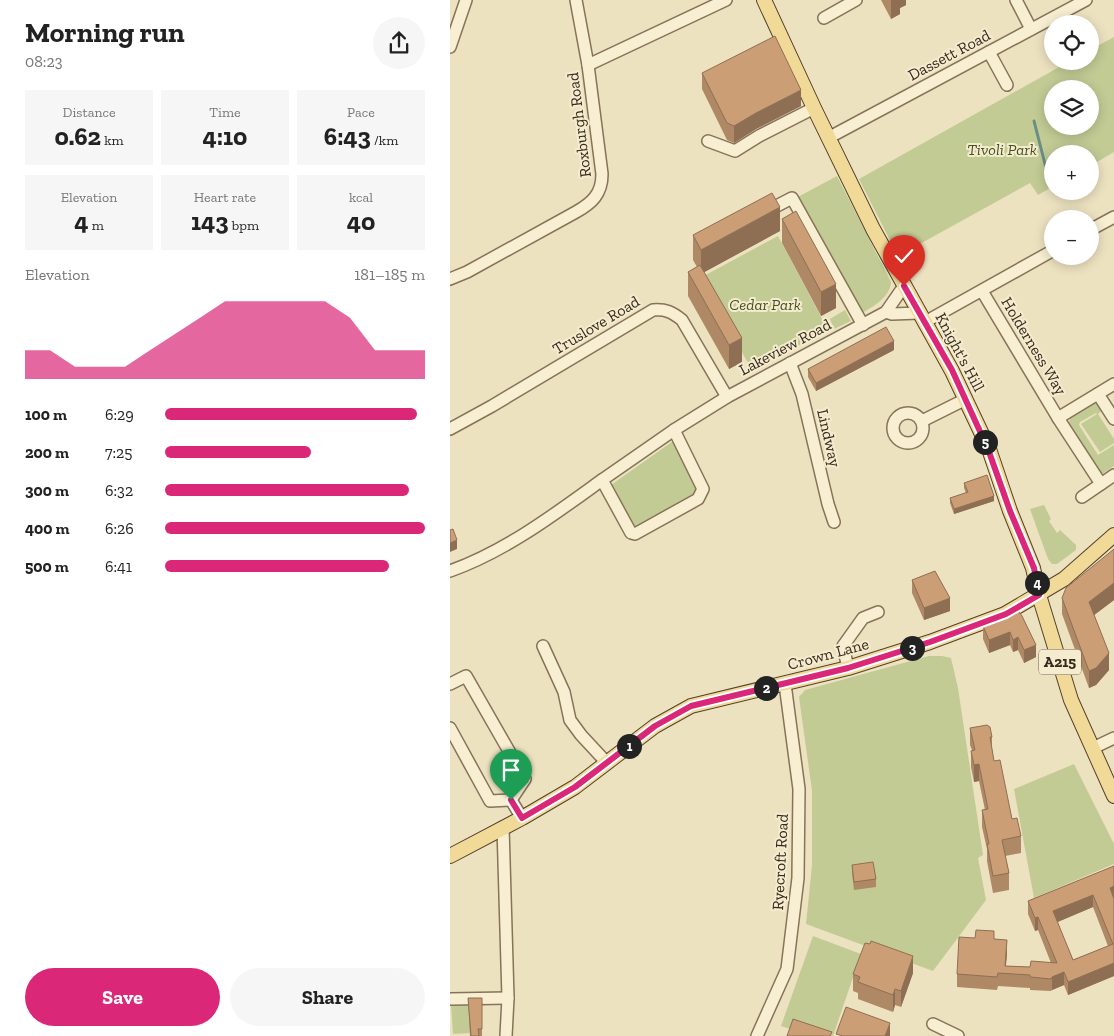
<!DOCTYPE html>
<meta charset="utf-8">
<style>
:root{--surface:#fff;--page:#f6f6f6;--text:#222;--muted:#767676;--accent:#db2777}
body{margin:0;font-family:"Zilla Slab",serif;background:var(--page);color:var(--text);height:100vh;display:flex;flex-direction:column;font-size:19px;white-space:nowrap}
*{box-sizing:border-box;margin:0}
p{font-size:16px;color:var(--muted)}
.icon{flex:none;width:28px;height:28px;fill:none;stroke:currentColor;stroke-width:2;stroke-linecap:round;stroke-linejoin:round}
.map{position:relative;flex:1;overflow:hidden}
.side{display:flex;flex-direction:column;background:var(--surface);width:450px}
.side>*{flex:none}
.buttons{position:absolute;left:594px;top:15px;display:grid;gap:10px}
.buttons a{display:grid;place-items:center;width:55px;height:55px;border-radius:50%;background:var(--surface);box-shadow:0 2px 12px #0003;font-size:25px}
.pin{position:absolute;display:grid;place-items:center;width:42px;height:42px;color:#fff;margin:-51px -21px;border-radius:50% 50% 50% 0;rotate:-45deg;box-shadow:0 0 5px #0007}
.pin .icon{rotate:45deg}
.km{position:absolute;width:25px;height:25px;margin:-12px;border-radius:50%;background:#222;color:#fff;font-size:14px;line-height:25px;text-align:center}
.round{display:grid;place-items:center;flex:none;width:52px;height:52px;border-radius:26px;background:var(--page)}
.head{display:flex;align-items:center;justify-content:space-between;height:85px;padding:0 25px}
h1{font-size:28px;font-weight:800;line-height:38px}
.stats{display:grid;grid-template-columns:repeat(3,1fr);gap:8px;height:85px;padding:5px 25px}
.stats div{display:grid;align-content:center;border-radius:0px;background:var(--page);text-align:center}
.stats b{font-size:25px;font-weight:800}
.stats small{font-size:14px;font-weight:400}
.stats p{font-size:14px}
.chart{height:140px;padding:10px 25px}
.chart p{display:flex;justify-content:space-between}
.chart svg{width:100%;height:90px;margin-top:5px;fill:var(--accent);opacity:.7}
.action{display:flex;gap:10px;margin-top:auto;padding:10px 25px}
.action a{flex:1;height:58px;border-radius:30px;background:var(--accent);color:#fff;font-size:20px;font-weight:800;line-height:58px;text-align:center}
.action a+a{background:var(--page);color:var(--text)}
ul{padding:0 25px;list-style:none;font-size:16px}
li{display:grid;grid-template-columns:80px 60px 1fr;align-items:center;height:38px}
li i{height:12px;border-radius:6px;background:var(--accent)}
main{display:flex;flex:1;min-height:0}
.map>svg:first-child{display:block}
</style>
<main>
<section class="side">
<div class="head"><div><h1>Morning run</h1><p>08:23</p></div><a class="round"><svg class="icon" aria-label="share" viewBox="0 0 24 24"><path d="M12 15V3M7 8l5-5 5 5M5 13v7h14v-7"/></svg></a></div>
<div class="stats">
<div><p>Distance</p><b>0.62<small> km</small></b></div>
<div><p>Time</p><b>4:10</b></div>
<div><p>Pace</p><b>6:43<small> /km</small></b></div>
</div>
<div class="stats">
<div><p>Elevation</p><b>4<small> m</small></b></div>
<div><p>Heart rate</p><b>143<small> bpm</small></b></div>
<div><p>kcal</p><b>40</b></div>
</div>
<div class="chart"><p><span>Elevation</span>181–185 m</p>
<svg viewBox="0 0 160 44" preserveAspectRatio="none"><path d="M0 44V30L10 30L20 38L30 38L40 38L50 30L60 22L70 14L80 6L90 6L100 6L110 6L120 6L130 14L140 30L150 30L160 30V44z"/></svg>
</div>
<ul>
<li><b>100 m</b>6:29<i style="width:97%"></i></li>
<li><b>200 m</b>7:25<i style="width:56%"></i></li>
<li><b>300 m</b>6:32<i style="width:94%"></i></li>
<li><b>400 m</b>6:26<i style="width:100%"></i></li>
<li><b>500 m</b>6:41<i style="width:86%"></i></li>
</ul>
<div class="action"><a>Save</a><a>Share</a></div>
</section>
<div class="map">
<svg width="664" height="1036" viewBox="0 0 664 1036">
<rect width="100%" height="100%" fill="#ede2c0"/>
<g fill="#c2cb94" fill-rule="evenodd">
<path d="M 664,37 L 664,152 L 640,166 L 640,154 L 602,154 L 602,187 L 588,195 L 580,183 L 448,256 L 409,179 L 620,61 L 640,61 L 640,50 ZM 602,89 L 640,89 L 640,126 L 602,126 Z"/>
<path d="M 387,176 L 441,282 C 441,296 423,307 412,313 L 346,198 Z"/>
<path d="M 328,236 L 378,330 L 302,370 L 250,278 Z"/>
<path d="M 395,310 L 401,321 L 384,329 L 380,319 Z"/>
<path d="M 646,402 L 651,411 L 648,414 L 664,439 L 664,443 L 650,452 L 631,424 L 647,414 L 646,413 L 630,422 L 629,425 L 648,455 L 664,445 L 664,466 L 652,474 L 618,423 L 621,417 Z"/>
<path d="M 226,439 L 247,489 L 244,496 L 186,527 L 183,525 L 161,485 Z"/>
<path d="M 594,505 L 601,519 L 599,521 L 607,533 L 610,530 L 626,545 L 626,550 L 607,564 L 602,564 L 598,559 L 580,509 Z"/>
<path d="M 479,656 L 492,656 L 501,658 L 508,688 L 533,855 L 528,858 L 536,900 L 483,971 L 356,924 L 362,865 L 362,791 L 349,697 L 355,690 Z"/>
<path d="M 624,764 L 664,844 L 664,864 L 584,898 L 564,789 Z"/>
<path d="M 363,936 L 411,954 L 383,1036 L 362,1036 L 331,1026 Z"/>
<path d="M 1,1004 L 19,1004 L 20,1033 L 3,1034 Z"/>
</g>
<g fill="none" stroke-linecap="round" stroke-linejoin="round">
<path stroke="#6a8d86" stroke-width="3" d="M 584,121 L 596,168"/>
<defs>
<g id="minor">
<path d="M 566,0 L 581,29"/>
<path d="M 374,18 L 406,0"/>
<path d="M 0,47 L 16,0"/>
<path d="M 539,52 L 557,85"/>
<path d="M 138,65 L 276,0"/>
<path d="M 378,138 L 636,0"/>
<path d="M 258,141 L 285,151 L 309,136 L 364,108"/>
<path d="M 315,212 L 342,198 L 413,325"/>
<path d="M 640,230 L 664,217"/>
<path d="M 0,279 L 17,272 L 126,212 C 142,203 152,194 152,174 L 138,65 L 126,0"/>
<path d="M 532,291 L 608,418 L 651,484 L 632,497"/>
<path d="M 436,312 L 442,314 L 469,313"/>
<path d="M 475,322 L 602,251"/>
<path d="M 340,363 L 352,394 L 378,504 L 384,522"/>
<path d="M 648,394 L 664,419"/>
<circle cx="458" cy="428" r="15"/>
<path d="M 608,418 L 664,384"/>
<path d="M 472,421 L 516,399"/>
<path d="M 0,429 L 42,406 L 203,310 C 216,309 222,312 232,320 L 277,397"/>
<path d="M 152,480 L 224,430 L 277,397 L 436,312 L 454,286"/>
<path d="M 651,484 L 664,475"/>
<path d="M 0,571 C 56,551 105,514 152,480 L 181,533 L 185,534 L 248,499 L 253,489 L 224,430"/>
<path d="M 93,646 L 114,692 L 120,720 L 131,735 L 157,763"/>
<path d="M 398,668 L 393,646 L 413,618 L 428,612"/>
<path d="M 0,684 L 16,676 L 75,779 L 61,800"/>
<path d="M 0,728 L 40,801 L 61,800"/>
<path d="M 643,748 L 664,738"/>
<path d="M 61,800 L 72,818"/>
<path d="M 53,827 L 58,998 L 56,1036"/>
<path d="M 0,999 L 58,998"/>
<path d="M 483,1024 L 508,1036"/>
<path d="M 307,1036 L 337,969 L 348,878 L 349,789 L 335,684"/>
</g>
<g id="major">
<path d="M 314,0 L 364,108 L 423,229 L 502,371 L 539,449 L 560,511 L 583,568 L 589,595 L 621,700 L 664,796"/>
<path d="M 0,856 L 72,818 L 125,787 L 205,726 L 241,706 L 398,668 L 480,642 L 555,614 L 614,579 L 664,535"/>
</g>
</defs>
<use href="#minor" stroke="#867358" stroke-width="14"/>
<use href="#major" stroke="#53412c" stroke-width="16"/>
<use href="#minor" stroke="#f8efd2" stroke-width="11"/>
<use href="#major" stroke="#f1da97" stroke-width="14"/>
</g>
<g fill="#af8865" fill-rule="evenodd">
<path d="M 431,0 L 456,0 L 456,5 L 450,8 L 450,14 L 441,19 Z"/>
<path d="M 252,73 L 351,106 L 306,129 L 284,143 L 277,140 L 252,89 Z"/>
<path d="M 332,219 L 386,308 L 371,316 L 332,243 Z"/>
<path d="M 330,231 L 254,272 L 292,362 L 279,369 L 238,296 L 238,272 L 247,267 L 243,260 L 243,235 Z"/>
<path d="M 444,350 L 366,391 L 358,377 L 358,369 Z"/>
<path d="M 514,483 L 544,501 L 504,514 L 500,503 L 500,498 L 516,493 L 514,488 Z"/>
<path d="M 664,549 L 664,600 L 644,615 L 659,670 L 646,685 L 639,688 L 612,614 L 612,598 Z"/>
<path d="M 462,580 L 500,611 L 474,620 L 462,593 Z"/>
<path d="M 564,611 L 586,657 L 574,663 L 568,650 L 563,652 L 560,645 L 539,653 L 533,639 L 533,626 Z"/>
<path d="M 520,728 L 542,737 L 542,750 L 544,761 L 562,819 L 571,836 L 571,853 L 555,856 L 559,873 L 559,890 L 543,893 L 537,861 L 537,849 L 532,827 L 532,810 L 535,810 L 529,781 L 524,782 L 521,767 L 521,751 L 522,750 L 520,745 Z"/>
<path d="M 402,865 L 426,879 L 426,887 L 404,890 L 402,873 Z"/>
<path d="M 664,866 L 664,976 L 618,995 L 614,985 L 602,990 L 601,991 L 580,990 L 580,988 L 548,986 L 547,990 L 507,987 L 507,974 L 544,939 L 557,953 L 556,966 L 580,967 L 601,963 L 588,930 L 585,931 L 578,914 L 578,901 ZM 643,907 L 658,946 L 623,960 L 607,922 Z"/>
<path d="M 463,973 L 451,1007 L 445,1005 L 443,1012 L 408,999 L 408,993 L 403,991 L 403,974 Z"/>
<path d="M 18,998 L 32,998 L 32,1036 L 20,1036 Z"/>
</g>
<g fill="#8e6f53">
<path d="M 441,0 L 456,0 L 456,5 L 450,8 L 450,14 L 441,19 Z"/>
<path d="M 351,90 L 351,106 L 306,129 L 284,143 L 284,126 L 306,113 Z"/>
<path d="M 330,207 L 330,231 L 251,274 L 251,250 Z"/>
<path d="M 386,284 L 386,308 L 371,316 L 371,292 Z"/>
<path d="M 292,338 L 292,362 L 279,369 L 279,345 Z"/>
<path d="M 444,341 L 444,350 L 366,391 L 366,383 Z"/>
<path d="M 544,496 L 544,501 L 504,514 L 504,509 Z"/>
<path d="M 7,540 L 7,549 L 0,552 L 0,543 Z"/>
<path d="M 664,583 L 664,600 L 639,619 L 639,602 Z"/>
<path d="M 500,598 L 500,611 L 474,620 L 474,608 Z"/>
<path d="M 560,632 L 560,645 L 539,653 L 539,640 Z"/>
<path d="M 568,637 L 568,650 L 563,652 L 563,640 Z"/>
<path d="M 586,645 L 586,657 L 574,663 L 574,650 Z"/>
<path d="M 659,653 L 659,670 L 646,685 L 639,688 L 639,671 Z"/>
<path d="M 529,764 L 529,781 L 524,782 L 524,765 Z"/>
<path d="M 664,886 L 664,899 L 660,888 Z"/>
<path d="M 643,895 L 643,907 L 603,924 L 603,911 Z"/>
<path d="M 588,917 L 588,930 L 585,931 L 585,918 Z"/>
<path d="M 557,940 L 557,953 L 555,974 L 555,966 Z"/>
<path d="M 463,956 L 463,973 L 451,1007 L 451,991 Z"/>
<path d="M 664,963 L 664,976 L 618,995 L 618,982 Z"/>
<path d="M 614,972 L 614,985 L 602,990 L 602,977 Z"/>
<path d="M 445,989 L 445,1005 L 443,1012 L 443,995 Z"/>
<path d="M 440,1023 L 440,1036 L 435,1036 Z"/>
</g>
<g fill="#cb9e76" stroke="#8e6f53" fill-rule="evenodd">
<path d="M 325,36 L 351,90 L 306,113 L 284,126 L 277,123 L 252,73 Z"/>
<path d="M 322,193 L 330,207 L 251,250 L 243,235 Z"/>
<path d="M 346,211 L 386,284 L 371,292 L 332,219 Z"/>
<path d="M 250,265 L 292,338 L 279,345 L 238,272 Z"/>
<path d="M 436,327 L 444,341 L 366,383 L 358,369 Z"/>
<path d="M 537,475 L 544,496 L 504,509 L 500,498 L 518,492 L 514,483 Z"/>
<path d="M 3,529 L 7,540 L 0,543 L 0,530 Z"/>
<path d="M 664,549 L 664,583 L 639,602 L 659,653 L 646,668 L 639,671 L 612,598 L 616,588 Z"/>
<path d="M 485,571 L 500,598 L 474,608 L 462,580 Z"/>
<path d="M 564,611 L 569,612 L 572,616 L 586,645 L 574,650 L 568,637 L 563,640 L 560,632 L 539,640 L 533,626 Z"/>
<path d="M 537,725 L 540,727 L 542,737 L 540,737 L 544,761 L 550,760 L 562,819 L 567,818 L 571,836 L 552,840 L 559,873 L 543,876 L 537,844 L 539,844 L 532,810 L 538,809 L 529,764 L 524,765 L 521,751 L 525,750 L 520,728 Z"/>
<path d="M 423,862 L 426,879 L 404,882 L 402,865 Z"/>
<path d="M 664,866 L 664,886 L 660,888 L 664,899 L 664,963 L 618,982 L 614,972 L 602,977 L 601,979 L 580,977 L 580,975 L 548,973 L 547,977 L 507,974 L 509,937 L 525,938 L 526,930 L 544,931 L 544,939 L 557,940 L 555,966 L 580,967 L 581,961 L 607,963 L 588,917 L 585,918 L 578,901 ZM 643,895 L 663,944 L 623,960 L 603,911 Z"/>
<path d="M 421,941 L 463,956 L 451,991 L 445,989 L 443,995 L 408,982 L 410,977 L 403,974 L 415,943 L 420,944 Z"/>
<path d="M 18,998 L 32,998 L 32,1029 L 28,1029 L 29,1036 L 21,1036 Z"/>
<path d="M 396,1007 L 440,1023 L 435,1036 L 393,1036 L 386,1034 Z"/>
<path d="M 343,1019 L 382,1032 L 380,1036 L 337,1036 Z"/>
</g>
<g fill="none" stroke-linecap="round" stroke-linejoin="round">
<defs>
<path id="route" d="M 61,800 L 72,818 L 125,787 L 205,726 L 241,706 L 398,668 L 480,642 L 556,614 L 589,595 L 584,568 L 560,511 L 538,449 L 502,370 L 454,286"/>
</defs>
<use href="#route" stroke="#fff" stroke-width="10"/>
<use href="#route" stroke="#db2777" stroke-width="6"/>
</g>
<g text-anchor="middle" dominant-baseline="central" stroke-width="4" stroke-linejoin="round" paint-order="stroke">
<rect fill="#f5eccf" stroke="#6f6452" stroke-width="1" x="589" y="649.5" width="42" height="25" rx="4"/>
<g font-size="15" font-weight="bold" fill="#352a1c">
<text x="610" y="662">A215</text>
</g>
<g font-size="16" fill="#352a1c" stroke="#f5eccf">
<text transform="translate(499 55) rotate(-28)">Dassett Road</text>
<text transform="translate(129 125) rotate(-97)">Roxburgh Road</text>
<text transform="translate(146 325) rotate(-31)">Truslove Road</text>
<text transform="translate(584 346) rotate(59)">Holderness Way</text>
<text transform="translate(335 347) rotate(-28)">Lakeview Road</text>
<text transform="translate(510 352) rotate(62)">Knight's Hill</text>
<text transform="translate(379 438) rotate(77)">Lindway</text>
<text transform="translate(378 654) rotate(-15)">Crown Lane</text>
<text transform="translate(330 862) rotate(-87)">Ryecroft Road</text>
</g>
<g font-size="16" font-style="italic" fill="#445223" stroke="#f5eccf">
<text x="552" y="149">Tivoli Park</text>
<text x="315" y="304">Cedar Park</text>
</g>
</g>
</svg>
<div class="buttons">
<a><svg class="icon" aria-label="locate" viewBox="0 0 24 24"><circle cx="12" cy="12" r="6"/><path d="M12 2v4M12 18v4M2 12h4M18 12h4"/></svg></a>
<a><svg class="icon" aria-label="layers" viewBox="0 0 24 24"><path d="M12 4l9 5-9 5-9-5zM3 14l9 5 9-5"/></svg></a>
<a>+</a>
<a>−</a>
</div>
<div class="pin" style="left:61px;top:800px;background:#1e9e55"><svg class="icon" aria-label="arrive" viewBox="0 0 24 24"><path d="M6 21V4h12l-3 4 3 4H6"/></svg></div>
<div class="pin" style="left:454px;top:286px;background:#d93025"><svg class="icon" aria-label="check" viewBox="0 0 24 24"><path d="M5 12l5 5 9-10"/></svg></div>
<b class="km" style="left:179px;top:746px">1</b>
<b class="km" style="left:316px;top:688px">2</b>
<b class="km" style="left:462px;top:648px">3</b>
<b class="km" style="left:587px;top:583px">4</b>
<b class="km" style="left:535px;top:442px">5</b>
</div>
</main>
